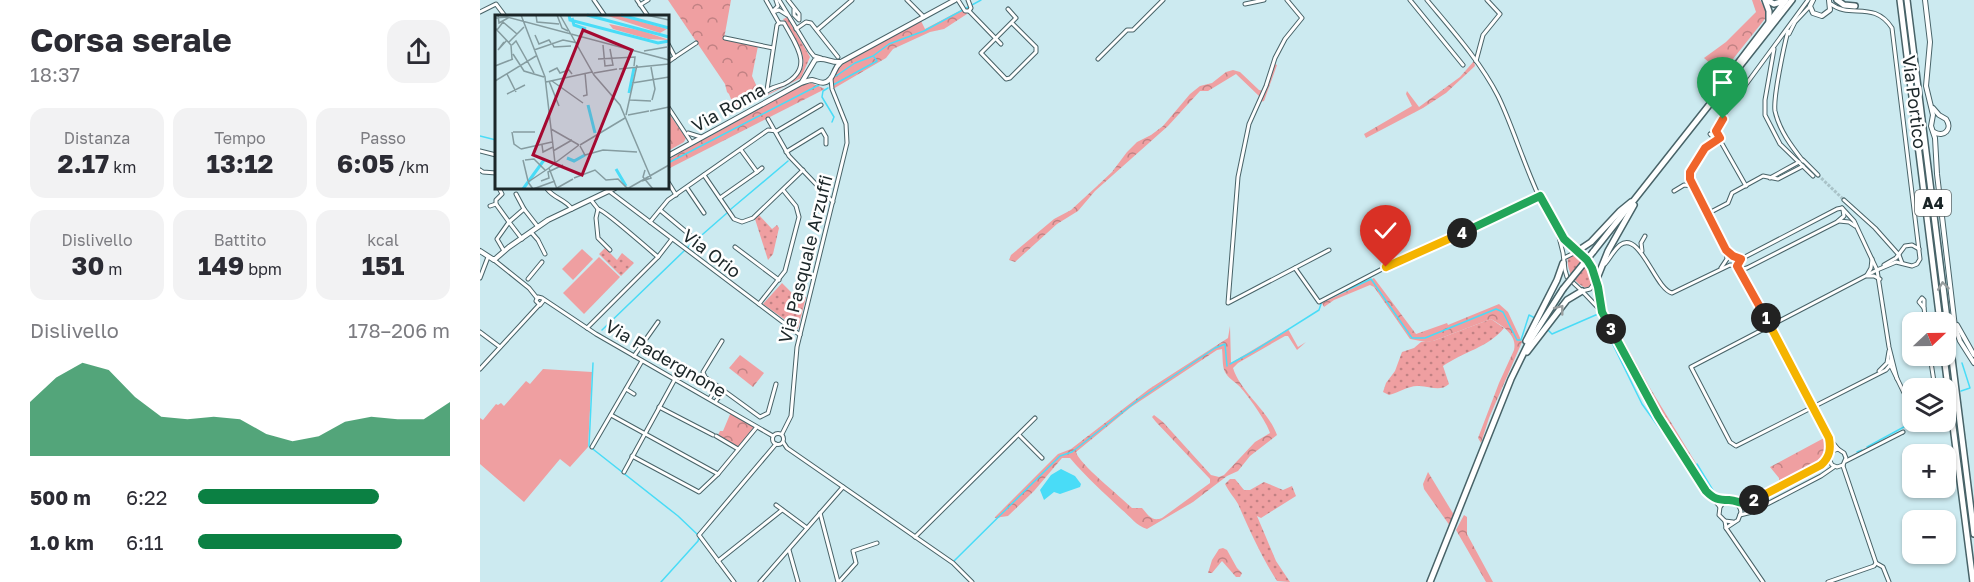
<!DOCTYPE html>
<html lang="it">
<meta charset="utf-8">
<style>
:root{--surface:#fff;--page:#f2f2f3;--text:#2b2b33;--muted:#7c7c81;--accent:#0b8043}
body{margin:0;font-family:"Golos Text",sans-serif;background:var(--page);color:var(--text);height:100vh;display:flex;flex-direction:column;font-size:22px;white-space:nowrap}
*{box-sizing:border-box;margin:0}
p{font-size:20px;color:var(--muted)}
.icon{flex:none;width:33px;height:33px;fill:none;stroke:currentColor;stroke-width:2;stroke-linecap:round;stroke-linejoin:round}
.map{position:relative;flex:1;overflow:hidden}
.sheet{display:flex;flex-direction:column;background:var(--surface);width:480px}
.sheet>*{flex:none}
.needle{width:39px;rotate:68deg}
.tools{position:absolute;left:1422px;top:312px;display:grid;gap:12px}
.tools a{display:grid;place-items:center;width:54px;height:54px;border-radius:12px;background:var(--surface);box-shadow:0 2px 4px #0004;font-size:30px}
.pin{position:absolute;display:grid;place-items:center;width:51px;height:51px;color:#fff;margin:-62px -26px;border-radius:50% 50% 50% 0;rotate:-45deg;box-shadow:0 0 6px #0007}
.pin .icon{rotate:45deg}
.km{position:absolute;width:30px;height:30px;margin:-15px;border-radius:50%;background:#222;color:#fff;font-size:16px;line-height:30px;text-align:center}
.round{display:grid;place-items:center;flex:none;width:63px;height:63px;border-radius:18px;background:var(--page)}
.headline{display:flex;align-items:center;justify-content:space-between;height:102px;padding:0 30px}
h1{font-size:33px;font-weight:700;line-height:45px}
.metrics{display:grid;grid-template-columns:repeat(3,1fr);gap:9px;height:102px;padding:6px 30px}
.metrics div{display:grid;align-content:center;border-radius:15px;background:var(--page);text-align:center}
.metrics b{font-size:26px;font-weight:700}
.metrics small{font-size:16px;font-weight:400}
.metrics p{font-size:16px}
.chart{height:168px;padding:12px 30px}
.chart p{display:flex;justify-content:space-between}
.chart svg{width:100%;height:108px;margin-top:6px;fill:var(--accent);opacity:.7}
ul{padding:0 30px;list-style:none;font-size:20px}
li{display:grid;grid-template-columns:96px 72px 1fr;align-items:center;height:45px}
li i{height:15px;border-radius:8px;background:var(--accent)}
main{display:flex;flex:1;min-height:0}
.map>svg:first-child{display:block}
</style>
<main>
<section class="sheet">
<div class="headline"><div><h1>Corsa serale</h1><p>18:37</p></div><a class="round"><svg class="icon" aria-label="share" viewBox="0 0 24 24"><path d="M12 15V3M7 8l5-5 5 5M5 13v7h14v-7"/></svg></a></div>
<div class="metrics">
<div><p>Distanza</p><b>2.17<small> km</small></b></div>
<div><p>Tempo</p><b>13:12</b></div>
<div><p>Passo</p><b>6:05<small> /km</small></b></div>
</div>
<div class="metrics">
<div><p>Dislivello</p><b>30<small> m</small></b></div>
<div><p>Battito</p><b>149<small> bpm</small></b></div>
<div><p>kcal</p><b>151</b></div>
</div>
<div class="chart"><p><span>Dislivello</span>178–206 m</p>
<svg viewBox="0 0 160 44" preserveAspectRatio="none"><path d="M0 44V22L10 12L20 6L30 9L40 20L50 28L60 29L70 28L80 29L90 35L100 38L110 36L120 30L130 28L140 29L150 29L160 22V44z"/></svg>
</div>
<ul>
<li><b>500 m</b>6:22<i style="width:72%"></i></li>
<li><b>1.0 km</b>6:11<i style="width:81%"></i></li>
</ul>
</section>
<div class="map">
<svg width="1494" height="582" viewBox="0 0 1494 582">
<defs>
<pattern id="grass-dots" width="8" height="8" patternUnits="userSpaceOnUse" patternTransform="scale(1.5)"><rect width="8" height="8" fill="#ef9fa1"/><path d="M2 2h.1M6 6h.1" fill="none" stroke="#c18183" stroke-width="1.8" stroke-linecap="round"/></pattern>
<pattern id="forest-crowns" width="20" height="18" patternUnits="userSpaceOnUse" patternTransform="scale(1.5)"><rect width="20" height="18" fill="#ef9fa1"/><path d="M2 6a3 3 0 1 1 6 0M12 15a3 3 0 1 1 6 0" fill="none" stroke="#c18183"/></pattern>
</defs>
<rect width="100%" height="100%" fill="#cceaf0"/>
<g fill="url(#grass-dots)">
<path d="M 303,13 L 307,17 L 330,57 L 321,78 L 282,98 L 282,97 C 332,72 334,67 303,19 L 306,18 Z"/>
<path d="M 279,215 L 292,229 L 297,225 L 299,228 L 293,254 L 288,260 L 275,219 Z"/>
<path d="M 125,248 L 137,260 L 142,253 L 154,263 L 141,276 L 119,254 Z"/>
<path d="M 1095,254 C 1107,259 1115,275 1110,287 L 1106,288 C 1094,283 1086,270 1088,257 Z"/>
<path d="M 302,283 L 314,295 L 326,297 L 318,329 L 283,304 Z"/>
<path d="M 1011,319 L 1024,328 C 1009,347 983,352 963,366 L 969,384 C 959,393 949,385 937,386 C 928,386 918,393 909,395 L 903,392 L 906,383 L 915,371 L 922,352 L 934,348 L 941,342 L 953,341 Z"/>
<path d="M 1140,334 L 1170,388 L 1231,488 L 1227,490 L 1221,481 L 1179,417 L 1136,336 Z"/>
<path d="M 750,479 L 755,479 L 764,490 L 770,490 L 784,482 L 803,490 L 812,486 L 816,496 L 781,518 L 777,516 L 796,561 L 810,582 L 797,581 C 781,556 770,531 758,504 C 754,497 749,492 745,484 Z"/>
</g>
<g fill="url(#forest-crowns)" fill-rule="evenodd">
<path d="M 188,0 L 251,0 L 244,39 L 278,46 L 272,76 L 282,98 L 272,102 L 256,112 L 249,94 L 247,92 L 245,84 Z"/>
<path d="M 1272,0 L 1280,0 L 1288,15 L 1253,59 L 1243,75 L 1224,58 L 1246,42 L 1276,12 Z"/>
<path d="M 483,9 L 487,14 L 464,29 L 450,32 L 413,49 L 406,58 L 353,89 L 351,84 L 359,66 L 441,21 L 445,29 Z"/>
<path d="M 994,61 L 995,66 L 966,93 L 943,108 L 886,138 L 884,134 L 932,106 L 926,94 L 927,91 L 939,107 L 980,77 Z"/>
<path d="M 795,64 L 797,65 L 784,101 L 780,102 L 779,96 L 756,74 L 728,91 L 720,91 L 688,126 L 615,191 L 598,211 L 577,224 L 535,262 L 529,260 L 531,255 L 574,219 L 591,210 L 616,187 L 632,172 L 647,152 L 657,142 L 671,135 L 683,126 L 710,94 L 720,86 L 732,83 L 746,72 L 753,70 L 760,72 L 779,90 L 785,91 Z"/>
<path d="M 331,83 L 345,89 L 188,169 L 188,160 L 205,150 L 324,84 Z"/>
<path d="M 188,112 L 206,138 L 204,142 L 188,151 Z"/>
<path d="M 894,278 L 936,334 L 967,323 L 968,325 L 1019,304 L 1028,312 L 1042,342 L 1009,418 L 1001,443 L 998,438 L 1019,383 L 1034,350 C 1038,336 1022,325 1011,319 L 953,341 L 946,342 L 930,339 L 894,287 L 890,285 L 854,300 L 844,307 L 842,303 Z"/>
<path d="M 750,326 L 751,363 L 808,329 L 818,347 L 826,342 L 817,350 L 808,336 L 805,336 L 758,363 L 753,368 C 761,393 788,410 797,435 L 770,456 L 758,471 L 747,476 L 713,502 L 667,529 C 656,526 650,516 641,509 C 623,492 606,477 590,458 L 582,458 L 554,491 L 528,516 L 514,518 L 578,454 L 591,449 L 669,389 L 748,338 ZM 742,349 C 743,357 742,366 745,372 C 748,378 754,381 758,385 C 766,392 788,424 790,433 L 775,442 L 744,475 L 739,477 L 731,475 L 683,422 L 674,415 L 672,417 L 676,422 L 730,479 L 730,483 L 682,518 C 672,522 668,515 662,508 L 652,508 C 641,497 598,463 596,452 L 651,407 L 737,350 Z"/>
<path d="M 260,355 L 284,373 L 273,387 L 249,368 Z"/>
<path d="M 251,412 L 274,427 L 258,447 L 238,435 L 240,431 L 243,431 Z"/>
<path d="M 1344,438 L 1349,447 L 1341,462 L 1299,484 L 1299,478 L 1290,467 Z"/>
<path d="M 948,472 L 974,515 L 970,526 L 944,489 L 943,484 Z"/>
<path d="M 984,515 L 987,517 L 987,534 L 1013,582 L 1006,582 L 976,530 Z"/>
<path d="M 743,548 L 747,550 L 757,568 L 762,573 L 760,577 L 756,577 L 742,561 L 732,573 L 728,573 L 732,560 L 739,549 Z"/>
</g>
<g fill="#ef9fa1">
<path d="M 102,249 L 113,259 L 93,280 L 82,269 Z"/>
<path d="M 119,257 L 140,277 L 104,314 L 83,293 Z"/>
<path d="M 63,369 L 112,372 L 108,447 L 90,467 L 80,459 L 44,502 L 0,464 L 0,418 L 3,420 L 16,404 L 18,405 L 21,403 L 24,406 L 46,381 L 50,384 Z"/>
</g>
<path fill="#49dcf7" d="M 581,469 L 595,476 L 601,484 L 600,487 L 580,494 L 574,492 L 564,500 L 560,490 L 571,475 Z"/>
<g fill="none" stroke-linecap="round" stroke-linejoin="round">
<g stroke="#49dcf7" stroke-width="1.5">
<path d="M 356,76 L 375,63 L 393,56 L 409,44 L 444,31 L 501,0"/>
<path d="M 353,85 L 397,61 L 394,57"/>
<path d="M 348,88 L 343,91 L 342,97 L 354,117 L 352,122"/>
<path d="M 0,136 L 16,140"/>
<path d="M 188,163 L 339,85"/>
<path d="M 251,209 L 308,161"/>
<path d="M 207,248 L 247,213"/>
<path d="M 850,298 L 891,279 L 932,338 L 945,338 L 1016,309 L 1023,312 L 1037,340 L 1041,340 L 1049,315 L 1055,318"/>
<path d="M 1067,329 L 1072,334 L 1118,314 L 1162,404 L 1196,451 L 1218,486"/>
<path d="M 122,330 L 204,251"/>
<path d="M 113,363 L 109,446 L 198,516 L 218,535"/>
<path d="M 750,364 L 774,351 L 839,310 L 842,301"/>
<path d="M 1481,391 L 1490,388 L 1482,363"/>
<path d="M 1387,447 L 1433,422"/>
<path d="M 1377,452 L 1382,450"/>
<path d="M 1217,464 L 1234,492"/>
<path d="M 1244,497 L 1247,498"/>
<path d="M 1263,509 L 1269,508 L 1343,469"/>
<path d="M 474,561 L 580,456 L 592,452 L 658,400 L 735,348 L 745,344 L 747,366"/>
<path d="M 181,582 L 218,541 L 219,537"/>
</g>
<path stroke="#a9c3c8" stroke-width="3" stroke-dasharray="3 1.5" stroke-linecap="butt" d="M 1338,175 L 1364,200"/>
<defs>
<g id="minor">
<path d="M 114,0 L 125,16"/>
<path d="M 157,0 L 168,16"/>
<path d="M 286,0 L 299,23"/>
<path d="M 308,0 L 319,14 L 319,20 L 314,15 L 314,9"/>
<path d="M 427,0 L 444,17"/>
<path d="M 478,0 L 485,11 L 489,11 L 491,8 L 488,0"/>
<path d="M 807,0 L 822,18 L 805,39 L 795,58 L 786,86 L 769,124 L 758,177 L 748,303 L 849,250"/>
<path d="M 930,0 L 983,65"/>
<path d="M 765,4 L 784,0"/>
<path d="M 1351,4 C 1370,19 1394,0 1412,28 L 1440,259 L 1437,264 L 1432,266 L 1416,262 L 1397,270 L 1211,367 L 1250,442 L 1256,446 L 1406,370 L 1411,364 L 1411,357"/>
<path d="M 160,5 L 168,0"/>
<path d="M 528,9 L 536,18 L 501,53 L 526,79 L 530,78 L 556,52 L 556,47 L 532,23"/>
<path d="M 293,11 L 298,6 L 296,0"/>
<path d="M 489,11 L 521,44"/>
<path d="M 0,12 L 16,4 L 25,16"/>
<path d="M 293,12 L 299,10 L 307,15"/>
<path d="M 316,29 L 326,22 L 331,23 L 358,57"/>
<path d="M 337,30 L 372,0"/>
<path d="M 1308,31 C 1304,46 1293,98 1295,111 C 1299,130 1312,147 1323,161"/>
<path d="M 1309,34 L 1315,22 L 1330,6"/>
<path d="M 245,38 L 293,48"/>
<path d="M 188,44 L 195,57 L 188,62"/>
<path d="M 1294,49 L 1285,100 L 1285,115 L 1300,144 L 1333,176"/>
<path d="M 195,57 L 216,43"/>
<path d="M 618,59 L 647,30 L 653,30 L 683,0"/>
<path d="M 996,61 L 1003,35 L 1020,14 L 1007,0"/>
<path d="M 287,90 L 297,25 L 299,23"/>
<path d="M 283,95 C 288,88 296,87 304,84 C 335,68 316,45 304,23 L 299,23"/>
<path d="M 188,107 L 211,142"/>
<path d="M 288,119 L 309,156 L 353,202"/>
<path d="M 208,133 L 221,137"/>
<path d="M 1230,134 L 1233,137 L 1231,142"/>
<path d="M 1240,138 C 1226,146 1210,160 1209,177 L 1246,250 L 1253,256 L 1261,259"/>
<path d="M 0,151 L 16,155"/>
<path d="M 306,152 L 342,130 L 346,137 L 346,144"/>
<path d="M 1323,160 L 1338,175"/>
<path d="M 0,170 L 3,172 L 16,173"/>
<path d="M 277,172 L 282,168"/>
<path d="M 224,175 L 254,219 L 262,222 L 273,218 L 323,170"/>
<path d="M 1290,178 L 1319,162"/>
<path d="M 188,182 L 196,195"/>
<path d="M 1266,186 L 1237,135 L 1236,130 L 1245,113 L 1328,0"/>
<path d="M 19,188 L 22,194 L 16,200 L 16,204 L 29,222 L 17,239 L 24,251"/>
<path d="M 207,188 L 224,213"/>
<path d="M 67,189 C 75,199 85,199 92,209"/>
<path d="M 129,191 L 320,335"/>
<path d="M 1194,191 L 1204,185 L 1212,186"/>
<path d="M 36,194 L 44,209"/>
<path d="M 240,198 L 277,172 L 261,150"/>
<path d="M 111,200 L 118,209 C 125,210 168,249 178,257"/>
<path d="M 1364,200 L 1395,228 L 1419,255 L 1422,263"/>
<path d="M 10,206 L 16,204"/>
<path d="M 1362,208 L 1357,209 L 1261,259 L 1257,264 L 1349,438 L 1358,449 L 1364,453 L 1366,458 L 1363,465"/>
<path d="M 1362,208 L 1374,221 L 1397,270 L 1409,347 L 1417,379"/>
<path d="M 118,209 L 116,218 L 118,238 L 130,250"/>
<path d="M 180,210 L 210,235"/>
<path d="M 1227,214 L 1248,203 L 1252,193 L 1283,176 L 1298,179 L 1323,166"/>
<path d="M 1359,221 L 1369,222 L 1375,226"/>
<path d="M 170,222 L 188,200 L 288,130 L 297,131 L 341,105"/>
<path d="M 51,232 L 58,240 L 65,254"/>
<path d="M 42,239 L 29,222 L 44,209 L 58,227"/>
<path d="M 255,247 L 299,280"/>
<path d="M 1162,251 L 1161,243 L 1165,236"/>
<path d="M 14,260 L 49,288 L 57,298"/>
<path d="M 1125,264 C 1130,258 1134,250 1140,245 C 1160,230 1175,289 1192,293 L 1250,265 L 1257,266"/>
<path d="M 1404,265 L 1416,258 L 1425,246 L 1432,245 L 1439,249"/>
<path d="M 815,268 L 839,302 L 906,267 L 1060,196"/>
<path d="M 1241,268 L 1247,259 L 1246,252"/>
<path d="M 1260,270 L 1267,268 L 1357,222 L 1364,216 L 1363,210"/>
<path d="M 1387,275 L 1391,268 L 1392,259"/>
<path d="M 1387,276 L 1394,276 L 1400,279"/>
<path d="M 0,278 L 8,257"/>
<path d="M 48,279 L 62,262"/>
<path d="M 1442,298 L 1444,300 L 1444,308 L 1439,302 Z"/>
<path d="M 279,304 L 305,271 L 319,217 L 316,206 L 303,190"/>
<path d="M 1444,308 L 1446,322"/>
<path d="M 107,328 L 178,257 L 192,239"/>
<path d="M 0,332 L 20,347"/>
<path d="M 242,341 L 223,372 L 225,377 L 280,417 L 288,413 L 296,384"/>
<path d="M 154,356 L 178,322"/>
<path d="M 1450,356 L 1455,388"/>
<path d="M 1408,360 L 1427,399 L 1432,404"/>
<path d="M 0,369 L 59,305"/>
<path d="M 1399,371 L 1407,363 L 1409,351"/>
<path d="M 146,389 L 154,394"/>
<path d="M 230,398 L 237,387"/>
<path d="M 236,401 L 243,391"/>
<path d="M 179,407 L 233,435"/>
<path d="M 131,415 L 238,474"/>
<path d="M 539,435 L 562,458"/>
<path d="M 236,436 L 258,449"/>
<path d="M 112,447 L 162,361"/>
<path d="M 152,456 L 219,492 L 238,474 L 276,428"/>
<path d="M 1348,457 L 1352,465 L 1357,467 L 1363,465"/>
<path d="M 1366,461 L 1423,432"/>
<path d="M 1363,466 L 1396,563 L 1403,567 L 1409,582"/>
<path d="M 144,472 L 195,379"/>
<path d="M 1258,503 L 1270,502 L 1341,464 L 1350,452 L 1358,449"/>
<path d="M 296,505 L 327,528"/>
<path d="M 340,513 L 358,582"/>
<path d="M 1260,515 L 1272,512 L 1341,476 L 1354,467"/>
<path d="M 435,537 L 555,418"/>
<path d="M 309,550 L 318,582"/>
<path d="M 238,561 L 302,510"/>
<path d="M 254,582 L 219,535 L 296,444"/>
<path d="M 280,582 L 363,487"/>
<path d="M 359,582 L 376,563 L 373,551 L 397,543"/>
<path d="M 1348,582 L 1394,566 L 1396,563"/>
</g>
<g id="tertiary">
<path d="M 299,0 L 330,51 L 334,56 L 341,58"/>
<path d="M 947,0 C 972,30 1000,61 1018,96 C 1041,143 1057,216 1096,252"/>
<path d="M 1078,233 L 1083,253 L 1085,270 L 1087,277 L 1102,291 L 1110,289 L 1116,281 L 1107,260 L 1096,252 L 1084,258"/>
<path d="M 1116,281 L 1121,310"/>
<path d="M 1102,291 L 1122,312 L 1177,416 L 1201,449 L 1222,485 L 1240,507"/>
<path d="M 64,300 L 60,305 L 56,301 L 58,297 L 62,298 L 116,334 L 293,436"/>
<circle cx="298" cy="439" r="5.5"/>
<path d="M 302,434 L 311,416 L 317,347 L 367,143 L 366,124 L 352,89 L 351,79"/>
<path d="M 303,442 L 307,448 L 473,563 L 492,582"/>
<path d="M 1245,521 L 1246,528 L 1283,582"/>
<path d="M 1246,528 L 1258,520 L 1261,512 C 1259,500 1247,497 1240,507 L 1239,515 L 1245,521 L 1253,522"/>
</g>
<g id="secondary">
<path d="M 1333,0 L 1330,6 L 1333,13 L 1342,16 L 1350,10 L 1349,0"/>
<path d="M 1445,0 L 1450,42 L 1446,86 L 1453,115 L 1451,126 L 1455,138 L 1457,174 L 1475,327 L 1480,341 L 1494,363"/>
<path d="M 322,82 L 335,60 C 344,56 350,63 360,62"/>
<path d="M 1453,108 L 1459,115 L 1466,119 C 1473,129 1464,138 1454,132"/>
<path d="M 188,156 L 321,83 C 325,82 328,80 332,80 C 338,81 344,86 350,79 C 355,74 353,69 361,62 L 475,0"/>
<path d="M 0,251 L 14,260 L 29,247 L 68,220 L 135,188"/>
<path d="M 1477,325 L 1494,355"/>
</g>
<g id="trunk">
<path d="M 1285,0 L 1289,11 L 1289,21"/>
<path d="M 1287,0 L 1294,4 L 1304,1"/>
<path d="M 1357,0 L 1364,5 L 1375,6"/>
<path d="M 1255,67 L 1306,0"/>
<path d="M 1096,252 L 1111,242 L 1140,211 L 1151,202"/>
<path d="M 1113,252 L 1312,0"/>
<path d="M 1116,281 L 1128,251 L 1154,205"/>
<path d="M 1046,341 L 1077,280 L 1083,263"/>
<path d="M 1047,352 L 1087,300 L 1102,291"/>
<path d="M 950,582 L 1031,379 L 1048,344 L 1083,289"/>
</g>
<g id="motorway">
<path d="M 1420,0 L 1460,322"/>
<path d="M 1427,0 L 1494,534"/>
<path d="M 1464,356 L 1493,582"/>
</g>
</defs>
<use href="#minor" stroke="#486368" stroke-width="5"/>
<use href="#tertiary" stroke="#486368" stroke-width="5"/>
<use href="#secondary" stroke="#486368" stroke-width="6"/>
<use href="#trunk" stroke="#486368" stroke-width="8"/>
<use href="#motorway" stroke="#486368" stroke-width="8"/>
<use href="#minor" stroke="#fff" stroke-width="3"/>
<use href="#tertiary" stroke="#fff" stroke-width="3"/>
<use href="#secondary" stroke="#fff" stroke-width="4"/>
<use href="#trunk" stroke="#fff" stroke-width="5"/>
<use href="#motorway" stroke="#fff" stroke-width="5"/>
<defs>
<path id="trunk-bridge" d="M 1083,289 L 1113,252"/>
</defs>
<use href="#trunk-bridge" stroke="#486368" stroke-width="8" stroke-linecap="butt"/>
<use href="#trunk-bridge" stroke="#fff" stroke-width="5"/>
</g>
<defs><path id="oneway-chevron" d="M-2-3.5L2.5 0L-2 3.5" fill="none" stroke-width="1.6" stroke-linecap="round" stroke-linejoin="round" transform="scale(1.5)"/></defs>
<g stroke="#989d9e">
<use href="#oneway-chevron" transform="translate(1463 286) rotate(-97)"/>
<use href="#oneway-chevron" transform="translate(1080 309) rotate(-52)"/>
</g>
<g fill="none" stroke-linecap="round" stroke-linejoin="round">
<defs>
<path id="split-1" d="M 1243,119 L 1236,131 L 1240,138 L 1225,148 L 1210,172 L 1210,179 L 1246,250 L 1253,256 L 1261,259 L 1257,266 L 1286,318"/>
<path id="split-2" d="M 1274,500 L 1341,465 C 1350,457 1351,449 1349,438 L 1286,318"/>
<path id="split-3" d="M 1131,329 L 1178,416 L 1226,491 C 1234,499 1238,500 1249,500 C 1261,501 1261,506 1274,500"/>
<path id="split-4" d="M 982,233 L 1060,196 L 1084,239 L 1107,260 L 1112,268 L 1118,287 L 1122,312 L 1131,329"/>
<path id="split-5" d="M 906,267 L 982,233"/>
</defs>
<use href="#split-1" stroke="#fff" stroke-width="12"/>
<use href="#split-2" stroke="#fff" stroke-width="12"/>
<use href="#split-3" stroke="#fff" stroke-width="12"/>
<use href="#split-4" stroke="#fff" stroke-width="12"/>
<use href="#split-5" stroke="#fff" stroke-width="12"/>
<use href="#split-1" stroke="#f0652b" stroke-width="8"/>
<use href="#split-2" stroke="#f5b400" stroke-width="8"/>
<use href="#split-3" stroke="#22a559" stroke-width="8"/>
<use href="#split-4" stroke="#22a559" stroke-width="8"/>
<use href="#split-5" stroke="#f5b400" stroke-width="8"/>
</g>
<g text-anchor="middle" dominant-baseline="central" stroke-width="5" stroke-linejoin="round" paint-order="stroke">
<rect fill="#fff" stroke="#5f6768" stroke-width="1.5" x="1435" y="190" width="36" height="26" rx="4.5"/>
<g font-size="16" font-weight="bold" fill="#1b2628">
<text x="1453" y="203">A4</text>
</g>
<g font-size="18" fill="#1b2628" stroke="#fff">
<text transform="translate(1435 102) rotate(83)">Via Portico</text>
<text transform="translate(248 107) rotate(-29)">Via Roma</text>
<text transform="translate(232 253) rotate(37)">Via Orio</text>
<text transform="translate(325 259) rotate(-76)">Via Pasquale Arzuffi</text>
<text transform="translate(186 358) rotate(30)">Via Padergnone</text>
</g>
</g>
<g transform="translate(15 15)">
<rect width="174" height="174" fill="#cceaf0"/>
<path d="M 110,0 L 123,0 L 172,14 L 165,18 ZM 114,9 L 148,16 L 174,25 L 153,24 L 118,14 Z" fill="#ef9fa1"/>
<path fill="none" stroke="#49dcf7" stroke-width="3" d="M 74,0 L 75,5 L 163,28 L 174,26M 92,0 L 174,22M 126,0 L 174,13M 77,3 L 79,10 L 91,14M 134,78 L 139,53M 93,90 L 100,118M 72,143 L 79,146 L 90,140M 121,154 L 131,171M 28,174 L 49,145"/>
<path fill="none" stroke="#859ca0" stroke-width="1.5" d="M 3,0 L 4,8 L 13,3M 26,0 L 50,62 L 60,148 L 54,153 L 62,174M 41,0 L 42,7 L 64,9M 62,0 L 67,13 L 73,16M 65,0 L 99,60 L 125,90 L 156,163 L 147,166M 151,0 L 174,5M 0,3 L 12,2 L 174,45M 0,13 L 16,30 L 17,44M 2,15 L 8,7 L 22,19M 40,20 L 44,29 L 54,25 L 56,28M 9,27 L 3,35 L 12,25M 14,27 L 29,12M 57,28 L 59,32 L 76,31M 17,30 L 21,26 L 39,58M 108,30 L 110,51 L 118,50 L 115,34M 39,35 L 68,25 L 83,28M 149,36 L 172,32M 18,39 L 29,56 L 49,62M 103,44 L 140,42 L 139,51M 0,51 L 18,44M 156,52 L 160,74 L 157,85M 124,54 L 174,49M 54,57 L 62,53 L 65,58 L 74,55 L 77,59M 99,58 L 122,54M 12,59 L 21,77M 0,66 L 41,41M 54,66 L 64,91M 57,66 L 88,88M 51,67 L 97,57M 137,68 L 174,62M 12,79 L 30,70M 88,81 L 92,80 L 90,58M 135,85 L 156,86M 155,96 L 174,92M 131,100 L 142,50M 133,100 L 154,96M 56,114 L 84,130M 17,117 L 19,129 L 26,134M 18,117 L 40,117M 47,130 L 48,137 L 58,132M 85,130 L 130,103M 85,131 L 90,140 L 108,135 L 142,137M 26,134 L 57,127M 58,136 L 77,125M 28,145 L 33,166M 30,145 L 39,144 L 50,155M 60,148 L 84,130M 150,155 L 148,162 L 158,174M 79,163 L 100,155 L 111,165 L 123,164 L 133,174M 46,166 L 54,163 L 53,157 L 68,150M 33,167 L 38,174 L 60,166M 33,167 L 54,153M 62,173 L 78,164M 132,174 L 174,150"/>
<path fill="#a50931" fill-opacity="0.15" stroke="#a50931" stroke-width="3" d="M 88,15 L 137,35 L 87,160 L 38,140 Z"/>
<rect width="174" height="174" fill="none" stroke="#1b2628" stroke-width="3"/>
</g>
</svg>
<div class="tools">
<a><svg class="needle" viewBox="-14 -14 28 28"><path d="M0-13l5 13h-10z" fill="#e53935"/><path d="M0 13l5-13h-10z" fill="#7c7c81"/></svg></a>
<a><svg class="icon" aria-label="layers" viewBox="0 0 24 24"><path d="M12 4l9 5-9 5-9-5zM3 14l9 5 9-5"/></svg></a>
<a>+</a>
<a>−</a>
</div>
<div class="pin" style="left:1243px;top:119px;background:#1e9e55"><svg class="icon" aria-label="arrive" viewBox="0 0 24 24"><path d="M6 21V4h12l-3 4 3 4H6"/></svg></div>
<div class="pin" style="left:906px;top:267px;background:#d93025"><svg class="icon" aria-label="check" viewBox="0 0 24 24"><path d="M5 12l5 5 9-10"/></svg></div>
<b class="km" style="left:1286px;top:318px">1</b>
<b class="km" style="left:1274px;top:500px">2</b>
<b class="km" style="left:1131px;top:329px">3</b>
<b class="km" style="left:982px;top:233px">4</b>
</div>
</main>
